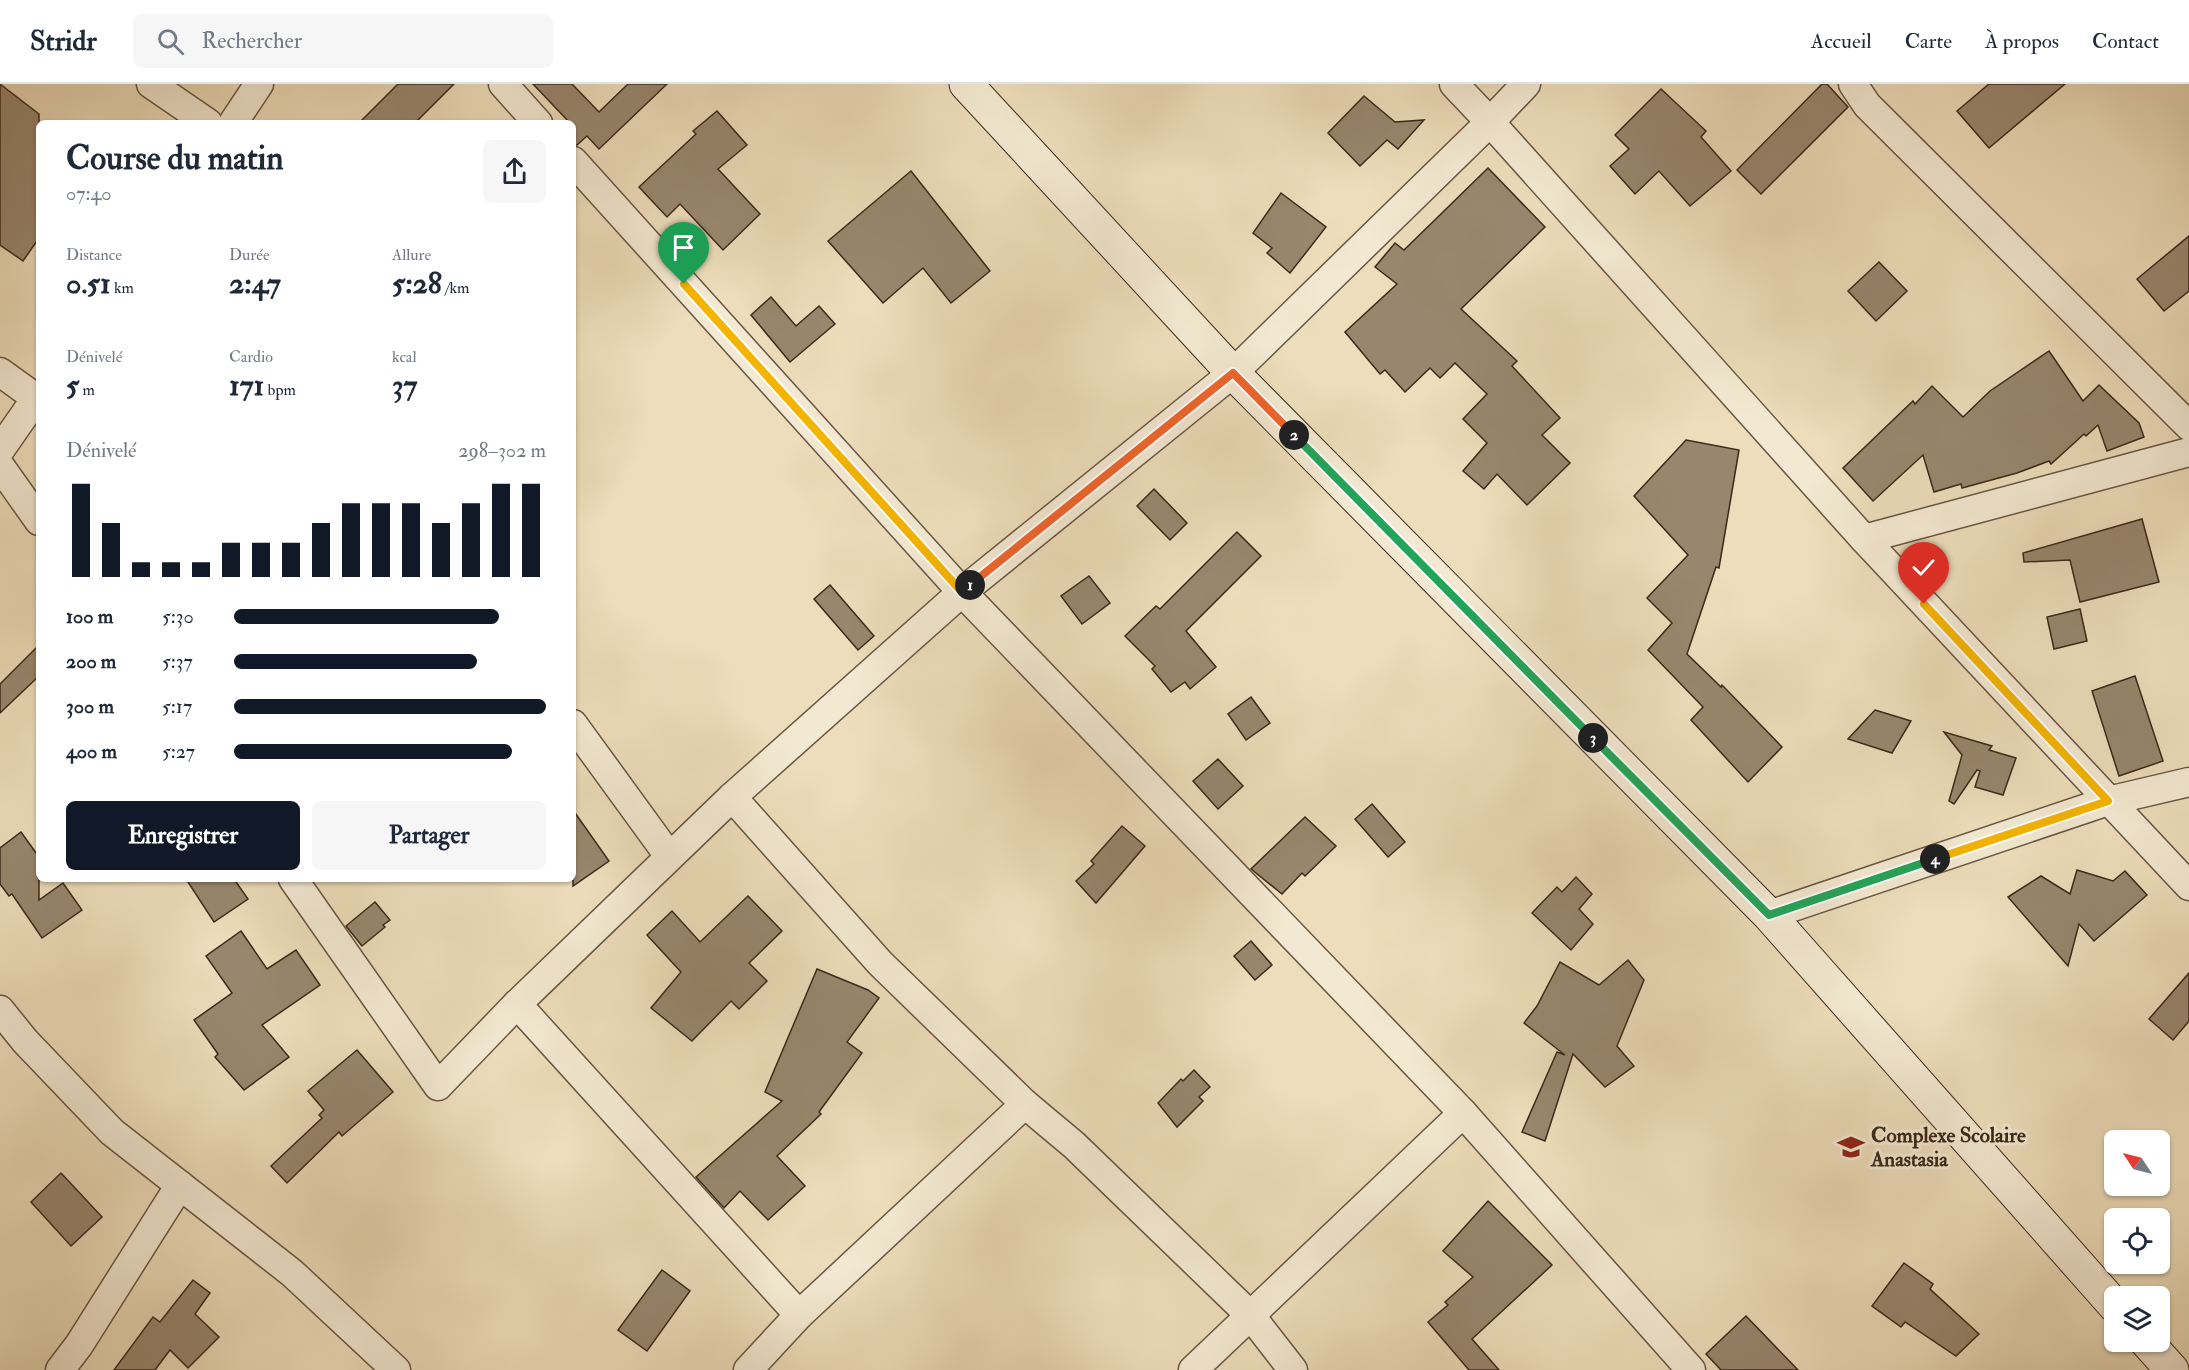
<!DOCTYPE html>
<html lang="fr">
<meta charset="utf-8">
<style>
:root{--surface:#fff;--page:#f6f6f7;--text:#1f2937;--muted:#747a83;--line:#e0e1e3;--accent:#111827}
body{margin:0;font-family:"IM FELL Double Pica",serif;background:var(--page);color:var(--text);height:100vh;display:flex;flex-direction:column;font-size:22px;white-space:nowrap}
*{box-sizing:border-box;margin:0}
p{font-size:20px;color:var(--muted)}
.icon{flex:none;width:33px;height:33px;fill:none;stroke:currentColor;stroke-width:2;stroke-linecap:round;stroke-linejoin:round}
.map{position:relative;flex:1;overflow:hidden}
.panel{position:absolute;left:36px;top:36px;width:540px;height:762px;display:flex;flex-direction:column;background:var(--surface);border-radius:9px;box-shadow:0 2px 4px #0004}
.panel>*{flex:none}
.needle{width:39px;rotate:305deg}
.controls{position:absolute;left:2104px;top:1046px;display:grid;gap:12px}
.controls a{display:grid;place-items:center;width:66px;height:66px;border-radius:9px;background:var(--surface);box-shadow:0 2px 4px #0004;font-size:30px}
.pin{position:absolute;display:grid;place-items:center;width:51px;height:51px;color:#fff;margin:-62px -26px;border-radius:50% 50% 50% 0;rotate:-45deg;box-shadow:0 0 6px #0007}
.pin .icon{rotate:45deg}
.km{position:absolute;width:30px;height:30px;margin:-15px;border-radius:50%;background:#222;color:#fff;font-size:16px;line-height:30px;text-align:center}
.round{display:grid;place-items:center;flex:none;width:63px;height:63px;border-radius:9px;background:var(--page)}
.overview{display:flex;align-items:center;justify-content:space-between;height:102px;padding:0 30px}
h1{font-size:33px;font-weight:700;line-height:45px}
.stats{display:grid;grid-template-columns:repeat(3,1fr);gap:9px;height:102px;padding:6px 30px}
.stats div{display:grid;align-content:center}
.stats b{font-size:30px;font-weight:700}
.stats small{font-size:16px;font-weight:400}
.stats p{font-size:16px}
.chart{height:168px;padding:12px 30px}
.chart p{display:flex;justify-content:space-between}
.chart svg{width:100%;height:108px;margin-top:6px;stroke:var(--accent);stroke-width:6}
.cta{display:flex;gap:12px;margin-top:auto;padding:12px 30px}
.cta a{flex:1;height:69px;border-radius:9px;background:var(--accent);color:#fff;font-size:24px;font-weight:700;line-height:69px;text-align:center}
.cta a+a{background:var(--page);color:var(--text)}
ul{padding:0 30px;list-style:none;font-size:20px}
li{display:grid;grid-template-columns:96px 72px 1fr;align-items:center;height:45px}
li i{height:15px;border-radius:8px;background:var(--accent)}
header{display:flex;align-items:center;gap:36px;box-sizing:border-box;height:84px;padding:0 30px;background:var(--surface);border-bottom:2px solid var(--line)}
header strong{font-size:28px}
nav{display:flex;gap:33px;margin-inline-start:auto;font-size:21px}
.search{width:420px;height:54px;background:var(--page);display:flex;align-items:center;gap:15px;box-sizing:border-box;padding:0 21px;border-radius:9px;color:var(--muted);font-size:22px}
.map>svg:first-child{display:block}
</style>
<header>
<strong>Stridr</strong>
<div class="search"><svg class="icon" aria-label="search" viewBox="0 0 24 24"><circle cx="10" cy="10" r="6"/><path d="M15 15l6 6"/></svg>Rechercher</div>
<nav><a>Accueil</a><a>Carte</a><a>À propos</a><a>Contact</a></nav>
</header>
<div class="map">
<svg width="2189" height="1286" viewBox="0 0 2189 1286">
<rect width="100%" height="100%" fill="#edddba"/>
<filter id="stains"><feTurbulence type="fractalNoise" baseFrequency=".00333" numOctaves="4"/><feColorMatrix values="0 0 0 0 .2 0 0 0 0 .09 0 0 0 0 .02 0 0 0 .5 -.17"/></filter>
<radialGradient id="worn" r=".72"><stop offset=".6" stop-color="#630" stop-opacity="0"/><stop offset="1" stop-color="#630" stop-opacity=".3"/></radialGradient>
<g fill="#98876e" stroke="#3b291b" stroke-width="1.5">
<path d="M 0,0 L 39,30 L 39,154 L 23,177 L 0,161 Z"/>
<path d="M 398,0 L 454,0 L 415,39 L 359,39 Z"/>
<path d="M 533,0 L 572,0 L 599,28 L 628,0 L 667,0 L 599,65 L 587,52 L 577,61 L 573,61 L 573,39 L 570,39 Z"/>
<path d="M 1822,0 L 1827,0 L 1848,23 L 1761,110 L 1737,86 Z"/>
<path d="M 1989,0 L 2065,0 L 1989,64 L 1957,27 Z"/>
<path d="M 1661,5 L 1706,47 L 1701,53 L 1731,87 L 1690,122 L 1659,87 L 1635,110 L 1610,82 L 1629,65 L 1615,51 Z"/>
<path d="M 1364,12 L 1395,38 L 1424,36 L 1398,65 L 1387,56 L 1360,82 L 1328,49 Z"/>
<path d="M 717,27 L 747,61 L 718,85 L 760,130 L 723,166 L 680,120 L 667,133 L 639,103 L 696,50 L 693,47 Z"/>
<path d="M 1488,84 L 1545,143 L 1461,225 L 1517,277 L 1512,282 L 1560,334 L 1542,351 L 1570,379 L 1527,421 L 1497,390 L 1484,405 L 1463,387 L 1487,359 L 1463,335 L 1487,310 L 1455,279 L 1440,294 L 1430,284 L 1405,308 L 1385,286 L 1380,290 L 1345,248 L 1397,200 L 1375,183 L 1395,159 L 1404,166 Z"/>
<path d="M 911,87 L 990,187 L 951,219 L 923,184 L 883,219 L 828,157 Z"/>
<path d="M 1281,109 L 1326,143 L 1290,189 L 1267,169 L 1272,164 L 1253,149 Z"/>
<path d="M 2189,152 L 2189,207 L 2164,227 L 2137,195 Z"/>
<path d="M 1879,178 L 1907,207 L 1876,237 L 1848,207 Z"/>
<path d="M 771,213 L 796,242 L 819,222 L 835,240 L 790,278 L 751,231 Z"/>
<path d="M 2049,267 L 2083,317 L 2099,301 L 2139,339 L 2144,353 L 2107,367 L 2098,341 L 2086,352 L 2084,350 L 2051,380 L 2049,377 L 2017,389 L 1962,404 L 1961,400 L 1934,408 L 1923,371 L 1873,417 L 1843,384 L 1913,317 L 1915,320 L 1932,302 L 1963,333 L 1990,307 Z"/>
<path d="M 1686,356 L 1739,366 L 1719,484 L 1716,483 L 1687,570 L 1721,603 L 1722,601 L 1782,663 L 1748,698 L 1691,636 L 1703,623 L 1648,566 L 1672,539 L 1647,514 L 1688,471 L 1634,412 Z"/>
<path d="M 1154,405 L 1187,439 L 1170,456 L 1137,422 Z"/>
<path d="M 2142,435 L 2159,498 L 2080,518 L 2070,476 L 2024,478 L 2023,469 Z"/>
<path d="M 1237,448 L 1261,472 L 1186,547 L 1216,583 L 1190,605 L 1185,598 L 1171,608 L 1152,585 L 1155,582 L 1125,552 L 1156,522 L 1160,525 Z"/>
<path d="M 1089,492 L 1110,519 L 1082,540 L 1061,512 Z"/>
<path d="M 830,501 L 874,552 L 858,566 L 814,515 Z"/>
<path d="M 2080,525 L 2087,557 L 2054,565 L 2047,533 Z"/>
<path d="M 39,561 L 39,592 L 0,629 L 0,600 Z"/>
<path d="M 2135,592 L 2163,677 L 2119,692 L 2092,607 Z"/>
<path d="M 1251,613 L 1270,639 L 1246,656 L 1228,630 Z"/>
<path d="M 1875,626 L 1911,637 L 1892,669 L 1848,655 Z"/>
<path d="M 1944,648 L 1992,662 L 1989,666 L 2016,674 L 2003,711 L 1975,703 L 1980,687 L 1977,686 L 1954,720 L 1949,717 L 1962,671 Z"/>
<path d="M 1218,675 L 1243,702 L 1218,725 L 1193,697 Z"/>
<path d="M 1372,720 L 1405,758 L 1388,773 L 1355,735 Z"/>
<path d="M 573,726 L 609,777 L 573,802 Z"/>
<path d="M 1305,733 L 1336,762 L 1305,792 L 1302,789 L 1282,810 L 1251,785 Z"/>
<path d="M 1122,742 L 1145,762 L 1096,819 L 1076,797 L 1094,780 L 1091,777 Z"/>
<path d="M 21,748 L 39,773 L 39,816 L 63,799 L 82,826 L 42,854 L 12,810 L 9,812 L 0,800 L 0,764 Z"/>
<path d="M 2077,786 L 2113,797 L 2125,787 L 2147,811 L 2094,857 L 2079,840 L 2068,882 L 2008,813 L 2041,792 L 2070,810 Z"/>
<path d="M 1576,793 L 1592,810 L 1579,825 L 1593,840 L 1571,866 L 1532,829 L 1557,803 L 1562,808 Z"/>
<path d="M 186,795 L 234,795 L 248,815 L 214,838 Z"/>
<path d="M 748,812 L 782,847 L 749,879 L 767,897 L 739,925 L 731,917 L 692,957 L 651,924 L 681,888 L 647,851 L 672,827 L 700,858 Z"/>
<path d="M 375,818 L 390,836 L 383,841 L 385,843 L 362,862 L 346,842 Z"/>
<path d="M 241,847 L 267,885 L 296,866 L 320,901 L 262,941 L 289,973 L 244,1006 L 215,973 L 218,970 L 194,936 L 232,909 L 206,872 Z"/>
<path d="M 1251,857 L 1272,881 L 1255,896 L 1234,872 Z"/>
<path d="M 1628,876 L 1644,896 L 1617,962 L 1634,982 L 1605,1003 L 1573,970 L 1545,1057 L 1522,1048 L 1557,968 L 1565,971 L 1524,939 L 1537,922 L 1560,878 L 1599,901 Z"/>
<path d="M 817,885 L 868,906 L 879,914 L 847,958 L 862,969 L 819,1028 L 821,1030 L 777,1072 L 805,1102 L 768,1136 L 740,1107 L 724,1124 L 696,1093 L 782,1017 L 765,1008 Z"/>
<path d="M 2189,889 L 2189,937 L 2173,956 L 2149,935 Z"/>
<path d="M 357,966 L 393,1008 L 342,1052 L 339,1048 L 287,1099 L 271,1082 L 322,1034 L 319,1031 L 324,1026 L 308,1007 Z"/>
<path d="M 1194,986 L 1210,1003 L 1199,1013 L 1203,1017 L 1177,1043 L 1158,1019 L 1181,995 L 1183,997 Z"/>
<path d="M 61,1089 L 102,1133 L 71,1162 L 31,1118 Z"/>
<path d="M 1488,1117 L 1552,1181 L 1472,1255 L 1499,1286 L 1469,1286 L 1428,1238 L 1448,1221 L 1445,1218 L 1473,1193 L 1443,1167 Z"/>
<path d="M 1904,1179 L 1933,1200 L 1930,1205 L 1979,1250 L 1956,1272 L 1905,1238 L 1901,1243 L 1872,1222 Z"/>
<path d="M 662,1186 L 690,1207 L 647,1267 L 618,1246 Z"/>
<path d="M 193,1196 L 210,1209 L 195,1230 L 219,1253 L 188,1284 L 170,1266 L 155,1286 L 114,1286 L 153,1233 L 160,1238 Z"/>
<path d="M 1746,1232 L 1798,1286 L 1721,1286 L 1706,1270 Z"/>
</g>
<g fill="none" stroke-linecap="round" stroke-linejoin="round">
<defs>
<g id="street">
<path d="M 151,0 L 208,39"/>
<path d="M 503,0 L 538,39"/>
<path d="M 1454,0 L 1490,38 L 1864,455 L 2189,802"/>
<path d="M 1853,0 L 1867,21 L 2189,342"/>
<path d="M 233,39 L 259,0"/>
<path d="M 573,77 L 962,508 L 1463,1029 L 1691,1286"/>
<path d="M 0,288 L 36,314"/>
<path d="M 0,366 L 39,310"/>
<path d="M 0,382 L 39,437"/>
<path d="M 1864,455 L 2189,368"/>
<path d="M 573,640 L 669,772"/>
<path d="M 732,713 L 880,879 L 1025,1020 L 799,1231 L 748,1286"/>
<path d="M 293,795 L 438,1002 L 517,920 L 732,713 L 962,508 L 1233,289 L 1490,38 L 1526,0"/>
<path d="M 1769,831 L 2108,717 L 2189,698"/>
<path d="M 517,920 L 799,1231"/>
<path d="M 0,926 L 25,957 L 112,1048 L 292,1189 L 396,1286"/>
<path d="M 1025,1020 L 1074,1061 L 1251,1232 L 1293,1286"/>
<path d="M 60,1286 L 79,1261 L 180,1101"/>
<path d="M 1193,1286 L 1463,1029"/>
</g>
<g id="secondary">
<path d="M 966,0 L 1233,289 L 1769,831 L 2115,1222"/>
<path d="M 2146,1257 L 2172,1286"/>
</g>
</defs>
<use href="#street" stroke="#685643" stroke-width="31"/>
<use href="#secondary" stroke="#3b291b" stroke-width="35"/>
<use href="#street" stroke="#f3e9d2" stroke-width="28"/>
<use href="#secondary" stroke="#f3e9d2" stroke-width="33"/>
</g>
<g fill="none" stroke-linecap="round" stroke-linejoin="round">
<defs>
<path id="split-1" d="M 684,200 L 962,508 L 970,501"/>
<path id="split-2" d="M 970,501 L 1233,289 L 1294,351"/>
<path id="split-3" d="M 1294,351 L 1593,654"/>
<path id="split-4" d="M 1593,654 L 1769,831 L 1935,775"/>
<path id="split-5" d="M 1924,520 L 2108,717 L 1935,775"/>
</defs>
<use href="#split-1" stroke="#fff" stroke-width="12"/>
<use href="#split-2" stroke="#fff" stroke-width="12"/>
<use href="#split-3" stroke="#fff" stroke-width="12"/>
<use href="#split-4" stroke="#fff" stroke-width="12"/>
<use href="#split-5" stroke="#fff" stroke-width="12"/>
<use href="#split-1" stroke="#f5b400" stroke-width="8"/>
<use href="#split-2" stroke="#f0652b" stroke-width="8"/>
<use href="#split-3" stroke="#22a559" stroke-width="8"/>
<use href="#split-4" stroke="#22a559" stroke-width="8"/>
<use href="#split-5" stroke="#f5b400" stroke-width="8"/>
</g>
<defs>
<symbol id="school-bare" viewBox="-9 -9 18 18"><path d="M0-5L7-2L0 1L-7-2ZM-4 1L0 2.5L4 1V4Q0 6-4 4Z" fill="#8f2418" stroke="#f3e9d2" stroke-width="2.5" paint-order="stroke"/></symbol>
</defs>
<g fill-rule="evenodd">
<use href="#school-bare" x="1832" y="1044" width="38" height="38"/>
</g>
<g text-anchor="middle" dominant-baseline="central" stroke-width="6" stroke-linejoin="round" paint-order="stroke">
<g font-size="21" font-weight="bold" fill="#3b291b" stroke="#f3e9d2" text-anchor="start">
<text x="1871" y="1051">Complexe Scolaire<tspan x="1871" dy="24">Anastasia</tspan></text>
</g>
</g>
<rect width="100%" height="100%" filter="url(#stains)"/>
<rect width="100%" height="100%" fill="url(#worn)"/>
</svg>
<div class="controls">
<a><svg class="needle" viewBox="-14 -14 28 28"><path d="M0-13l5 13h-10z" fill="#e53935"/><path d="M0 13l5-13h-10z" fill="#747a83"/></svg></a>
<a><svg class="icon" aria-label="locate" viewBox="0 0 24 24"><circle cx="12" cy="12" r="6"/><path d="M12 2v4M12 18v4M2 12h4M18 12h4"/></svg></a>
<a><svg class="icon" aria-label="layers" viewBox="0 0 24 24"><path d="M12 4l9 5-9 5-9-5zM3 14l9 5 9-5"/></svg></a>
</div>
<div class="pin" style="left:684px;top:200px;background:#1e9e55"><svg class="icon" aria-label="arrive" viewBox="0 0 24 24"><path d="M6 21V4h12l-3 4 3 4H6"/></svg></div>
<div class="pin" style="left:1924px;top:520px;background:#d93025"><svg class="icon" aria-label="check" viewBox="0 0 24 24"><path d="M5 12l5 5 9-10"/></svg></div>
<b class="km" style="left:970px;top:501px">1</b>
<b class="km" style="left:1294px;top:351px">2</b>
<b class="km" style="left:1593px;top:654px">3</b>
<b class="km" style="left:1935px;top:775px">4</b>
<section class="panel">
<div class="overview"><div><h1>Course du matin</h1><p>07:40</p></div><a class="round"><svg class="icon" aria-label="share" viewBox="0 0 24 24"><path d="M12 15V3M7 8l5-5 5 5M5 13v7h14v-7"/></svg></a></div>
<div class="stats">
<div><p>Distance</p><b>0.51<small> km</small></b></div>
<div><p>Durée</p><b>2:47</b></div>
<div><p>Allure</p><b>5:28<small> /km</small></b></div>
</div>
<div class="stats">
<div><p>Dénivelé</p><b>5<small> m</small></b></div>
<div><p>Cardio</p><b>171<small> bpm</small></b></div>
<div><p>kcal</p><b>37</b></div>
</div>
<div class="chart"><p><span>Dénivelé</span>298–302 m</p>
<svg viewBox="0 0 160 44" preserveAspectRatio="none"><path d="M5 44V6M15 44V22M25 44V38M35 44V38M45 44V38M55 44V30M65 44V30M75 44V30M85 44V22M95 44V14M105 44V14M115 44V14M125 44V22M135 44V14M145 44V6M155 44V6"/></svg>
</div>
<ul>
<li><b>100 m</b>5:30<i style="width:85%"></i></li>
<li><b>200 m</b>5:37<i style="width:78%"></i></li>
<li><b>300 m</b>5:17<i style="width:100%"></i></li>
<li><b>400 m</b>5:27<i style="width:89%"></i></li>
</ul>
<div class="cta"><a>Enregistrer</a><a>Partager</a></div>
</section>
</div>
